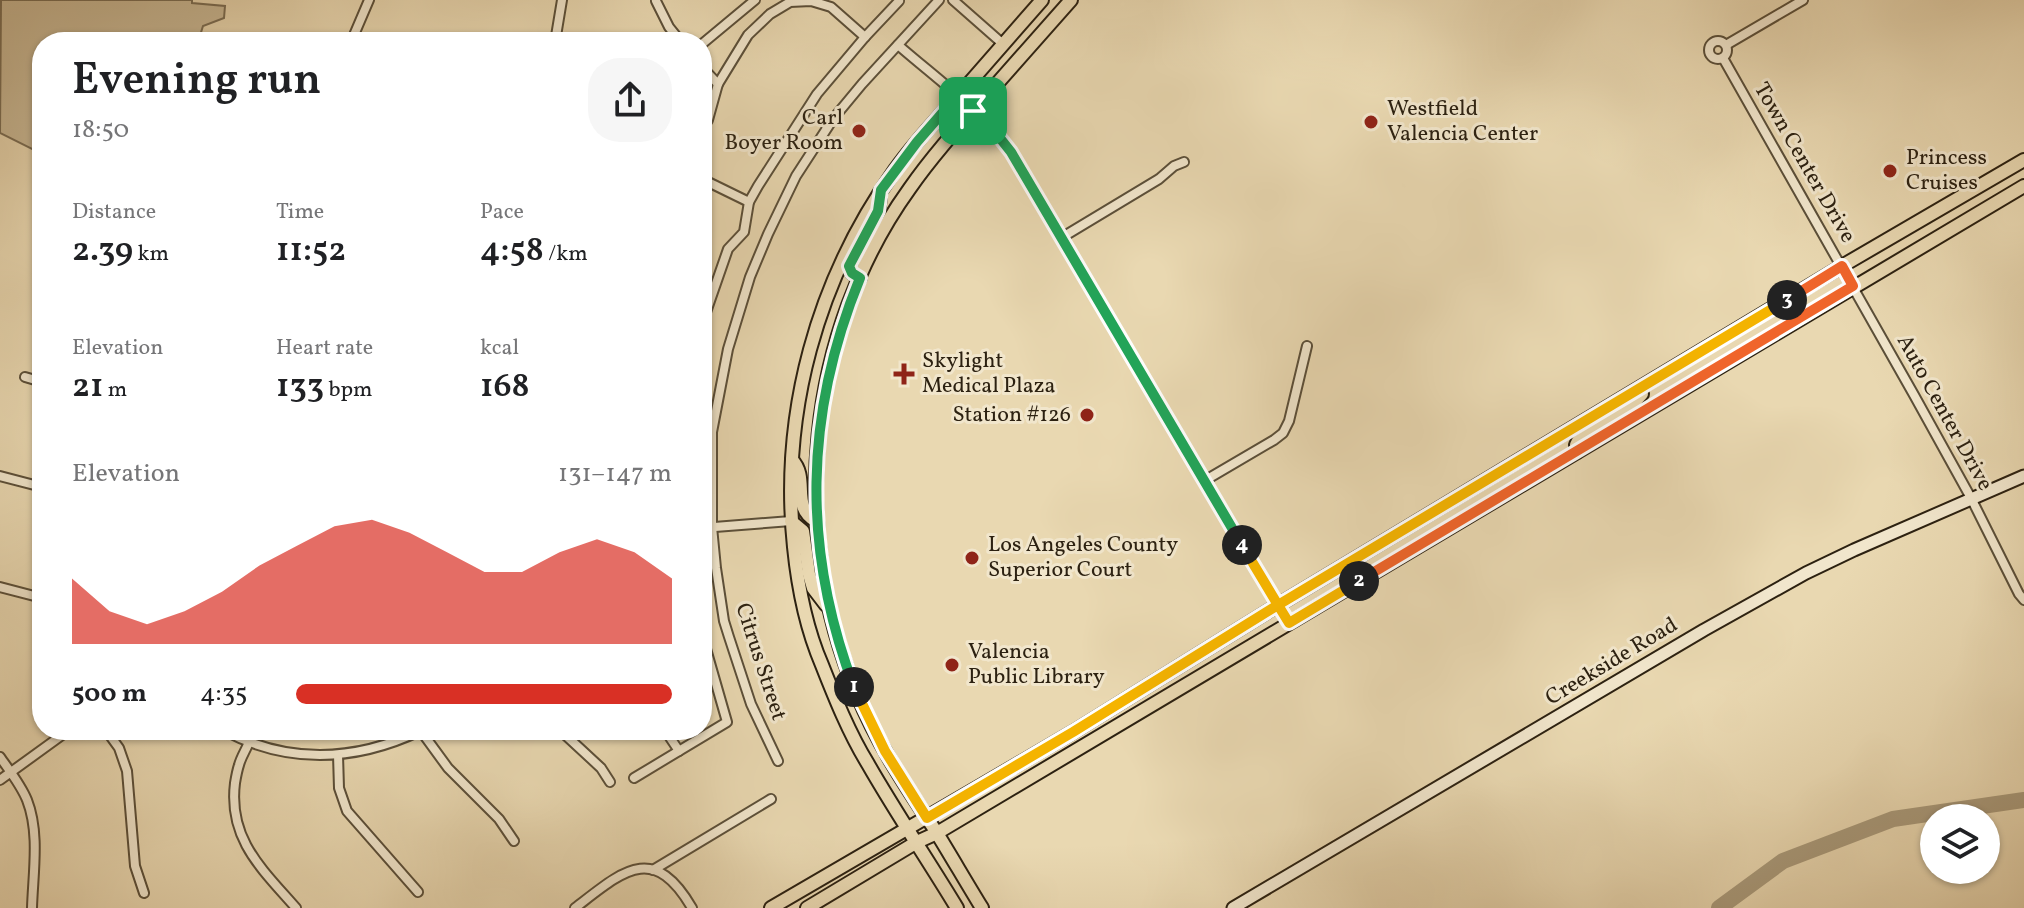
<!DOCTYPE html>
<meta charset="utf-8">
<style>
:root{--surface:#fff;--page:#f6f6f6;--text:#202124;--muted:#757577;--accent:#d93025}
body{margin:0;font-family:Vollkorn,serif;background:var(--page);color:var(--text);height:100vh;display:flex;flex-direction:column;font-size:30px;white-space:nowrap}
*{box-sizing:border-box;margin:0}
p{font-size:26px;color:var(--muted)}
.icon{flex:none;width:44px;height:44px;fill:none;stroke:currentColor;stroke-width:2;stroke-linecap:round;stroke-linejoin:round}
.map{position:relative;flex:1;overflow:hidden}
.sheet{position:absolute;left:32px;top:32px;width:680px;height:708px;display:flex;flex-direction:column;background:var(--surface);border-radius:32px;box-shadow:0 2px 6px #0004}
.sheet>*{flex:none}
.controls{position:absolute;left:1920px;top:804px;display:grid;gap:16px}
.controls a{display:grid;place-items:center;width:80px;height:80px;border-radius:50%;background:var(--surface);box-shadow:0 2px 6px #0004;font-size:40px}
.pin{position:absolute;display:grid;place-items:center;width:68px;height:68px;color:#fff;margin:-34px;border-radius:16px;box-shadow:0 4px 12px #0006}
.km{position:absolute;width:40px;height:40px;margin:-20px;border-radius:50%;background:#222;color:#fff;font-size:22px;line-height:40px;text-align:center}
.round{display:grid;place-items:center;flex:none;width:84px;height:84px;border-radius:32px;background:var(--page)}
.overview{display:flex;align-items:center;justify-content:space-between;height:136px;padding:0 40px}
h1{font-size:44px;font-weight:600;line-height:60px}
.metrics{display:grid;grid-template-columns:repeat(3,1fr);gap:12px;height:136px;padding:8px 40px}
.metrics div{display:grid;align-content:center}
.metrics b{font-size:34px;font-weight:600}
.metrics small{font-size:22px;font-weight:400}
.metrics p{font-size:22px}
.chart{height:224px;padding:16px 40px}
.chart p{display:flex;justify-content:space-between}
.chart svg{width:100%;height:144px;margin-top:8px;fill:var(--accent);opacity:.7}
ul{padding:0 40px;list-style:none;font-size:26px}
li{display:grid;grid-template-columns:128px 96px 1fr;align-items:center;height:60px}
li i{height:20px;border-radius:10px;background:var(--accent)}
.map>svg:first-child{display:block}
</style>
<div class="map">
<svg width="2024" height="908" viewBox="0 0 2024 908">
<rect width="100%" height="100%" fill="#e9d8b1"/>
<filter id="stains"><feTurbulence type="fractalNoise" baseFrequency=".0025" numOctaves="4"/><feColorMatrix values="0 0 0 0 .2 0 0 0 0 .09 0 0 0 0 .02 0 0 0 .5 -.17"/></filter>
<radialGradient id="worn" r=".72"><stop offset=".6" stop-color="#630" stop-opacity="0"/><stop offset="1" stop-color="#630" stop-opacity=".3"/></radialGradient>
<path fill="#c9b996" stroke="#7a6d54" stroke-width="2" d="M 1,0 L 192,0 L 192,3 L 225,6 L 224,18 L 203,26 L 198,42 L 42,42 L 42,154 L 0,133 Z"/>
<g fill="none" stroke-linecap="round" stroke-linejoin="round">
<path stroke="#a99a7b" stroke-width="16" d="M 1719,908 L 1783,861 L 1893,819 L 2024,800"/>
<defs>
<g id="street">
<path d="M 953,0 L 1003,44"/>
<path d="M 656,1 L 669,27 L 681,42"/>
<circle cx="1718" cy="50" r="9"/>
<path d="M 280,42 L 280,40"/>
<path d="M 351,42 L 369,0"/>
<path d="M 454,42 L 468,39"/>
<path d="M 555,42 L 562,0"/>
<path d="M 702,44 L 755,0"/>
<path d="M 898,45 C 937,79 981,110 1011,152 L 1289,623"/>
<path d="M 1726,45 L 1803,0"/>
<path d="M 1723,58 L 1914,395 L 1971,498 L 2019,594 L 2024,600"/>
<path d="M 702,67 L 718,84"/>
<path d="M 702,130 L 708,120 L 718,84 L 748,35 L 770,14 L 790,2 L 811,1 L 831,7 L 865,37"/>
<path d="M 702,179 L 749,202"/>
<path d="M 1061,238 L 1159,179 L 1174,166 L 1184,162"/>
<path d="M 702,332 L 704,318 L 728,249 L 744,232 L 749,202 L 758,186 L 817,94 L 865,37 L 899,1"/>
<path d="M 25,377 L 42,382"/>
<path d="M 0,476 L 42,487"/>
<path d="M 1204,481 L 1274,440 L 1283,433 L 1289,421 L 1307,346"/>
<path d="M 702,528 L 791,521"/>
<path d="M 0,587 L 42,598"/>
<path d="M 106,730 L 119,748 L 127,771 L 135,866 L 144,893"/>
<path d="M 223,730 C 289,765 355,762 422,730"/>
<path d="M 560,730 L 601,768 L 610,782"/>
<path d="M 665,730 L 679,751"/>
<path d="M 421,731 L 448,768 L 499,819 L 514,841"/>
<path d="M 249,742 C 246,750 241,757 239,765 C 237,771 236,777 235,783 C 228,839 262,869 296,908"/>
<path d="M 338,755 L 339,788 L 347,811 L 418,892"/>
<path d="M 0,757 C 9,770 21,785 27,800 C 40,833 33,873 32,908"/>
<path d="M 778,761 L 751,704 L 729,637 L 724,621 L 716,568 L 712,527 L 712,432 L 728,349 L 750,277 L 768,234 L 796,176 L 833,119 L 862,84 L 939,0"/>
<path d="M 634,778 L 727,722 L 702,635"/>
<path d="M 0,780 L 69,730"/>
<path d="M 653,870 L 771,799"/>
<path d="M 575,908 C 622,872 653,841 692,908"/>
</g>
<path id="secondary" d="M 1233,908 L 1704,630 L 1806,573 L 1854,550 L 2024,476"/>
<g id="primary">
<path d="M 860,278 L 852,273 L 849,266 L 878,211 L 880,198"/>
<path d="M 1577,452 L 1576,445 L 1578,441 L 1627,410 L 1642,394"/>
<path d="M 792,460 C 810,479 790,507 816,521"/>
<path d="M 791,521 L 803,531 L 809,574 L 813,588 L 826,605"/>
<path d="M 771,908 L 1073,732 L 1278,605 L 1842,266 L 2024,160"/>
<path d="M 807,908 L 917,842 L 937,833 L 2024,186"/>
<path d="M 957,908 C 928,860 896,813 868,764 C 849,733 835,698 822,665 C 806,628 798,587 794,547 C 780,413 817,280 895,170 C 914,143 936,120 958,96 C 986,64 1014,32 1042,0"/>
<path d="M 982,908 C 966,882 951,856 935,830 C 906,787 877,743 857,694 C 788,532 806,332 910,188 C 931,158 955,131 979,104 C 1010,69 1040,35 1071,0"/>
</g>
</defs>
<use href="#street" stroke="#5b4f39" stroke-width="12"/>
<use href="#secondary" stroke="#2c2111" stroke-width="15"/>
<use href="#primary" stroke="#2c2111" stroke-width="16"/>
<use href="#street" stroke="#f1e6cc" stroke-width="8"/>
<use href="#secondary" stroke="#f1e6cc" stroke-width="11"/>
<use href="#primary" stroke="#e9d8b1" stroke-width="12"/>
</g>
<g fill="none" stroke-linecap="round" stroke-linejoin="round">
<defs>
<path id="split-1" d="M 854,687 C 802,549 804,415 860,278 L 852,273 L 849,266 L 878,211 L 881,190 L 917,142 L 957,96 L 973,111"/>
<path id="split-2" d="M 854,687 L 885,751 L 927,818 L 1073,732 L 1278,605 L 1289,623 L 1359,581"/>
<path id="split-3" d="M 1359,581 L 1853,286 L 1842,266 L 1787,300"/>
<path id="split-4" d="M 1242,545 L 1278,605 L 1787,300"/>
<path id="split-5" d="M 973,111 L 992,128 L 1011,152 L 1242,545"/>
</defs>
<use href="#split-1" stroke="#fff" stroke-width="16"/>
<use href="#split-2" stroke="#fff" stroke-width="16"/>
<use href="#split-3" stroke="#fff" stroke-width="16"/>
<use href="#split-4" stroke="#fff" stroke-width="16"/>
<use href="#split-5" stroke="#fff" stroke-width="16"/>
<use href="#split-1" stroke="#22a559" stroke-width="10"/>
<use href="#split-2" stroke="#f5b400" stroke-width="10"/>
<use href="#split-3" stroke="#f0652b" stroke-width="10"/>
<use href="#split-4" stroke="#f5b400" stroke-width="10"/>
<use href="#split-5" stroke="#22a559" stroke-width="10"/>
</g>
<g fill="#8f2418" stroke="#f1e6cc" stroke-width="3">
<circle cx="1371" cy="122" r="8"/>
<circle cx="859" cy="131" r="8"/>
<circle cx="1890" cy="171" r="8"/>
<path d="M900 362h8v8h8v8h-8v8h-8v-8h-8v-8h8z"/>
<circle cx="1087" cy="415" r="8"/>
<circle cx="972" cy="558" r="8"/>
<circle cx="952" cy="665" r="8"/>
</g>
<g text-anchor="middle" dominant-baseline="central" stroke-width="6" stroke-linejoin="round" paint-order="stroke">
<g font-size="22" fill="#2c2111" stroke="#f1e6cc" text-anchor="start">
<text x="1387" y="109">Westfield<tspan x="1387" dy="25">Valencia Center</tspan></text>
<text x="843" y="118" text-anchor="end">Carl<tspan x="843" dy="25">Boyer Room</tspan></text>
<text x="1906" y="158">Princess<tspan x="1906" dy="25">Cruises</tspan></text>
<text x="922" y="361">Skylight<tspan x="922" dy="25">Medical Plaza</tspan></text>
<text x="1071" y="415" text-anchor="end">Station #126</text>
<text x="988" y="545">Los Angeles County<tspan x="988" dy="25">Superior Court</tspan></text>
<text x="968" y="652">Valencia<tspan x="968" dy="25">Public Library</tspan></text>
</g>
<g font-size="22" fill="#2c2111" stroke="#f1e6cc">
<text transform="translate(1804 163) rotate(60)">Town Center Drive</text>
<text transform="translate(1944 413) rotate(61)">Auto Center Drive</text>
<text transform="translate(760 662) rotate(72)">Citrus Street</text>
<text transform="translate(1612 662) rotate(-31)">Creekside Road</text>
</g>
</g>
<rect width="100%" height="100%" filter="url(#stains)"/>
<rect width="100%" height="100%" fill="url(#worn)"/>
</svg>
<div class="controls">
<a><svg class="icon" aria-label="layers" viewBox="0 0 24 24"><path d="M12 4l9 5-9 5-9-5zM3 14l9 5 9-5"/></svg></a>
</div>
<div class="pin" style="left:973px;top:111px;background:#1e9e55"><svg class="icon" aria-label="arrive" viewBox="0 0 24 24"><path d="M6 21V4h12l-3 4 3 4H6"/></svg></div>
<b class="km" style="left:854px;top:687px">1</b>
<b class="km" style="left:1359px;top:581px">2</b>
<b class="km" style="left:1787px;top:300px">3</b>
<b class="km" style="left:1242px;top:545px">4</b>
<section class="sheet">
<div class="overview"><div><h1>Evening run</h1><p>18:50</p></div><a class="round"><svg class="icon" aria-label="share" viewBox="0 0 24 24"><path d="M12 15V3M7 8l5-5 5 5M5 13v7h14v-7"/></svg></a></div>
<div class="metrics">
<div><p>Distance</p><b>2.39<small> km</small></b></div>
<div><p>Time</p><b>11:52</b></div>
<div><p>Pace</p><b>4:58<small> /km</small></b></div>
</div>
<div class="metrics">
<div><p>Elevation</p><b>21<small> m</small></b></div>
<div><p>Heart rate</p><b>133<small> bpm</small></b></div>
<div><p>kcal</p><b>168</b></div>
</div>
<div class="chart"><p><span>Elevation</span>131–147 m</p>
<svg viewBox="0 0 160 44" preserveAspectRatio="none"><path d="M0 44V24L10 34L20 38L30 34L40 28L50 20L60 14L70 8L80 6L90 10L100 16L110 22L120 22L130 16L140 12L150 16L160 24V44z"/></svg>
</div>
<ul>
<li><b>500 m</b>4:35<i style="width:100%"></i></li>
</ul>
</section>
</div>
